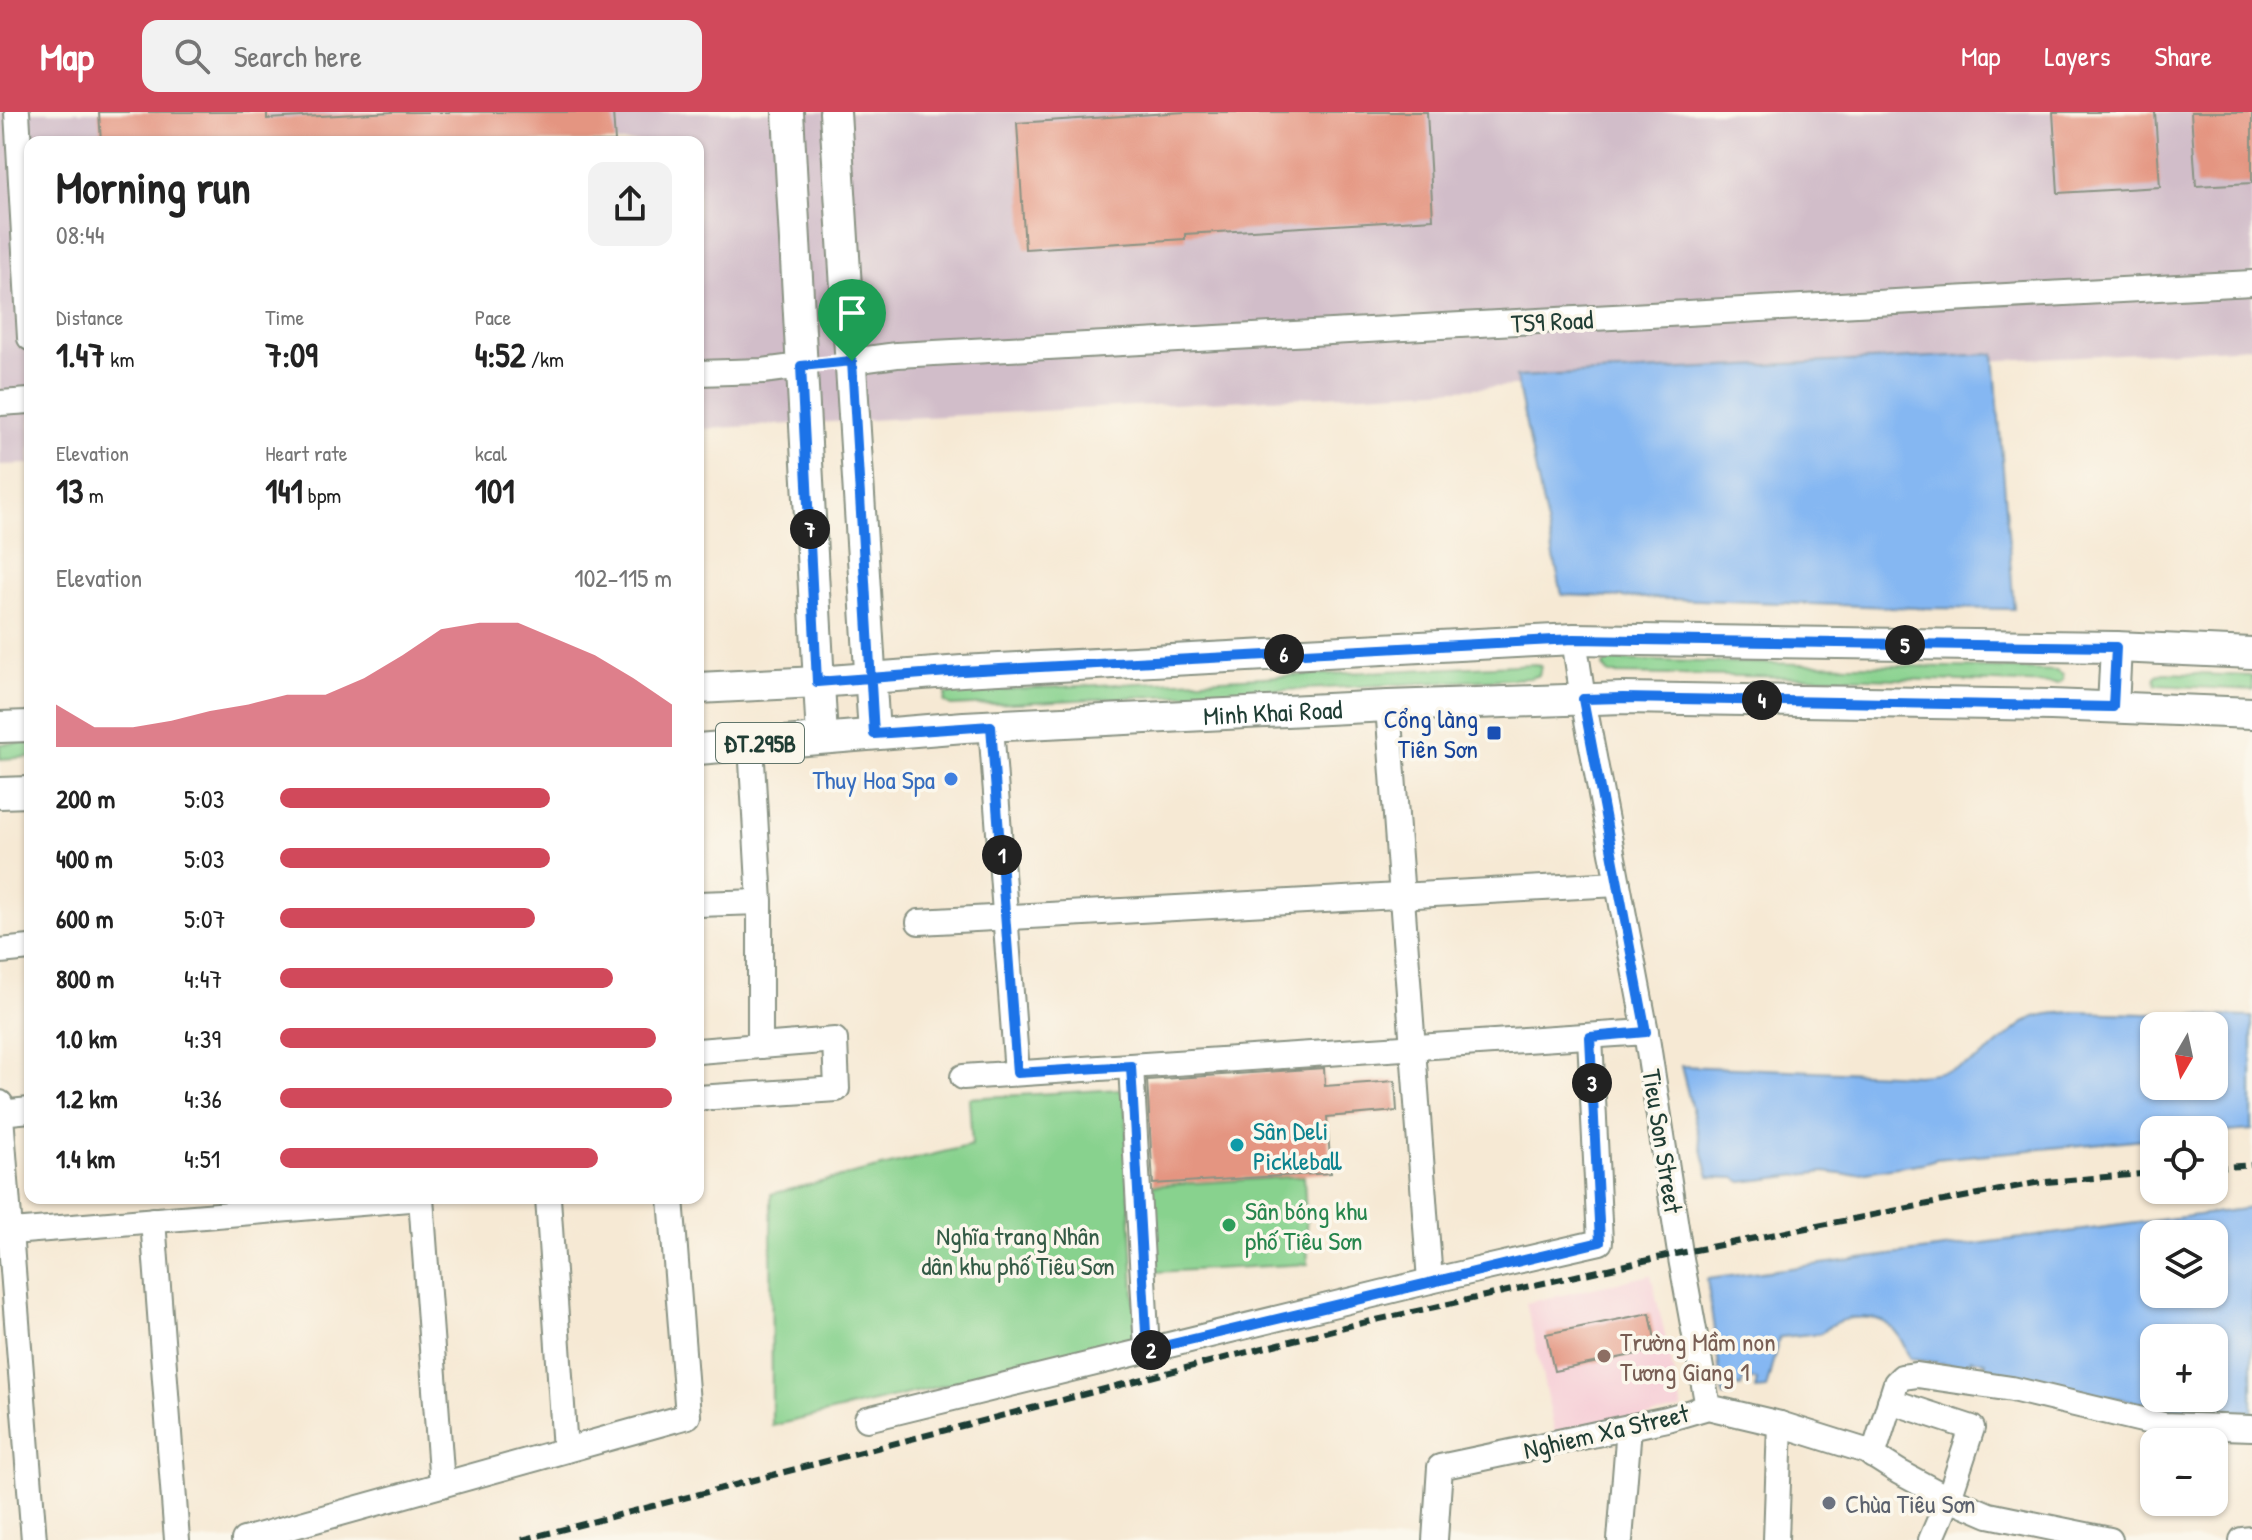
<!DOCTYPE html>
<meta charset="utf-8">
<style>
:root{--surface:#fff;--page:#f2f2f2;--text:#222;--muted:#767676;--accent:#d1495b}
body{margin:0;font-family:"Patrick Hand",sans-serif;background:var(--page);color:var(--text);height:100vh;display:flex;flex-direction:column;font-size:30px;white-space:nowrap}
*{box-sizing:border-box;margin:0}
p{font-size:26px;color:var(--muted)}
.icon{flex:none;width:44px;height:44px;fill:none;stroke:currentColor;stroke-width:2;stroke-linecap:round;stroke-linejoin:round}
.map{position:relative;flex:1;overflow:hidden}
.side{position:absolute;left:24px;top:24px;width:680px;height:1068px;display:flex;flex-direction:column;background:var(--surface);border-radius:16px;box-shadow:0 2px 6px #0004}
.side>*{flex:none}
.needle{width:52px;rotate:189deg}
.fabs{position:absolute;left:2140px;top:900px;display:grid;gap:16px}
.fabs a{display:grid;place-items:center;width:88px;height:88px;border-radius:16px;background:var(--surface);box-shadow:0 2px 6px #0004;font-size:40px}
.pin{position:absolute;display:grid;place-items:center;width:68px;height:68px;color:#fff;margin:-82px -34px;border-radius:50% 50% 50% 0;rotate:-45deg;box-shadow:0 0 8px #0007}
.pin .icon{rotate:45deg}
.km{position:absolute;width:40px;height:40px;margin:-20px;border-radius:50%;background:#222;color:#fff;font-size:22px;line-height:40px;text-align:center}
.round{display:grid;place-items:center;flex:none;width:84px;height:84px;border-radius:16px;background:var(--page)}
.head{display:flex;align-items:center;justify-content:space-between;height:136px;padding:0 32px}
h1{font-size:44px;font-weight:700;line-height:60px}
.metrics{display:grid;grid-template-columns:repeat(3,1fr);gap:12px;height:136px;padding:8px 32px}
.metrics div{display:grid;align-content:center}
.metrics b{font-size:34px;font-weight:700}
.metrics small{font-size:22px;font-weight:400}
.metrics p{font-size:22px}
.chart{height:224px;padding:16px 32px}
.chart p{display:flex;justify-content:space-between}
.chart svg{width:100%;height:144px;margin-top:8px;fill:var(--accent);opacity:.7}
ul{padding:0 32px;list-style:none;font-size:26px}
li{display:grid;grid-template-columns:128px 96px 1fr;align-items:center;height:60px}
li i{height:20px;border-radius:10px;background:var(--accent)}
header{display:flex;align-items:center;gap:48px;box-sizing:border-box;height:112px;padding:0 40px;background:var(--accent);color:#fff}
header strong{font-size:38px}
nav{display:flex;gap:44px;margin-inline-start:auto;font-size:28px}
.search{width:560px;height:72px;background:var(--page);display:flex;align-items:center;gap:20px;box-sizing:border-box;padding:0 28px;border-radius:16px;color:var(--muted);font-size:30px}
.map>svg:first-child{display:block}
</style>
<header>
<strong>Map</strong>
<div class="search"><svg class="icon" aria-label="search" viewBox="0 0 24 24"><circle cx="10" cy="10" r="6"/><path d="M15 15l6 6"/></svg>Search here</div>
<nav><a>Map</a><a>Layers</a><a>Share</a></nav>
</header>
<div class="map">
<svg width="2252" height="1428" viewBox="0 0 2252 1428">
<rect width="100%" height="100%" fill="#fbf7ec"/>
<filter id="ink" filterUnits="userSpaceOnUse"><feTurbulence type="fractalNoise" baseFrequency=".0125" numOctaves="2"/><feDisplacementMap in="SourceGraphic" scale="16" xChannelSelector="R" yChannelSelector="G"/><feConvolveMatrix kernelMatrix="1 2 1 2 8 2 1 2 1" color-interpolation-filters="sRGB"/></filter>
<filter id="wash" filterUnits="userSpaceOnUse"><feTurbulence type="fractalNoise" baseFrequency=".006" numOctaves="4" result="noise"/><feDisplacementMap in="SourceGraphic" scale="32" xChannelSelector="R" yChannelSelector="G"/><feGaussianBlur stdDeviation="1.8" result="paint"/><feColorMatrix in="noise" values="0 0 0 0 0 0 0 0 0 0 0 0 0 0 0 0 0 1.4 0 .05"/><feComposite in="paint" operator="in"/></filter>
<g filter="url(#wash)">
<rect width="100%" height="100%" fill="#f6e9d4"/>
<path fill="#f6cfd7" d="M 1651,1163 L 1682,1297 L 1556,1325 L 1526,1191 Z"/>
<path fill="#d1bdc9" d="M 0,0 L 2252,0 L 2252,235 L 698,317 L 698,30 L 30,30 L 30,352 L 0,353 Z"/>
<g fill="#88d28e" stroke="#548861" stroke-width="2">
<path d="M 1607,548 L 1995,556 L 2056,559 L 2063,563 L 2063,568 L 2058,572 L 1866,566 L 1609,562 L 1603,554 Z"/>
<path d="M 1535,552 L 1541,554 L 1539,563 L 1530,566 L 951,594 L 944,590 L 946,582 L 975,579 Z"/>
<path d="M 2164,561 L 2252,564 L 2252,578 L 2156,573 L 2155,565 L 2157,563 Z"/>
<path d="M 30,630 L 30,645 L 0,647 L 0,632 Z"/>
<path d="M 1120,977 L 1125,984 L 1136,1222 L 1133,1229 L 772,1314 L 771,1082 L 972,1033 L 969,986 Z"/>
<path d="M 1304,1064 L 1308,1152 L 1155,1160 L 1150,1074 Z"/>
</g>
<g fill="#85b7f2" stroke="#527a93" stroke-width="2" fill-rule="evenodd">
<path d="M 1994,242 L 2014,497 L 1918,496 L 1562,483 L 1516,265 Z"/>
<path d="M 2073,900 L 2252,905 L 2252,1018 L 2214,1021 L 2214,1018 L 2154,1018 L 2154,1026 L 1936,1047 L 1923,1051 L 1847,1063 L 1825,1060 L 1742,1070 L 1735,1066 L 1709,1065 L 1681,954 L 1917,963 C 1939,961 1959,958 1978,947 C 1998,936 2014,914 2035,905 C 2047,901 2060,901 2073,900 ZM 2154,914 L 2214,914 L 2214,974 L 2154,974 Z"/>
<path d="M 2252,1096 L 2252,1303 L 2178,1299 L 1985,1257 L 1986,1250 L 1971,1247 L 1968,1255 L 1910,1247 C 1906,1238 1902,1227 1895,1219 C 1877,1198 1839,1204 1821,1221 L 1781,1225 L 1779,1226 L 1766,1277 L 1755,1278 L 1757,1268 L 1744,1266 L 1741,1275 L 1732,1273 L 1728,1284 L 1723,1284 L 1707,1167 ZM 2154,1122 L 2214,1122 L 2214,1182 L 2154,1182 ZM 2154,1226 L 2214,1226 L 2214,1286 L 2154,1286 Z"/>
</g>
<g id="blocks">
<g fill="#e49581">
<path d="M 99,0 L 267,0 L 267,7 L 392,0 L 613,0 L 615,30 L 101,30 Z"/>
<path d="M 1184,0 L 1427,0 L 1433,107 L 1185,122 L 1185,127 L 1025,137 L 1017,11 Z"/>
<path d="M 2053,0 L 2155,0 L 2160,75 L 2058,81 Z"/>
<path d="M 2191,0 L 2252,0 L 2252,71 L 2196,74 Z"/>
<path d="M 1324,956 L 1325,974 L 1395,969 L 1397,999 L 1327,1005 L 1331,1061 L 1153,1072 L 1147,968 Z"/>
<path d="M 1650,1201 L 1657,1238 L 1554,1259 L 1546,1222 Z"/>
</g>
</g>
</g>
<g filter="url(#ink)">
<use href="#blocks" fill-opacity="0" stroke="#8a9384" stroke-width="2"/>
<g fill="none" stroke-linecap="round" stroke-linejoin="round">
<defs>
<g id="minor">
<path d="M 17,0 L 30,226"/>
<path d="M 852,249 L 897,243 L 2252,171"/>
<path d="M 698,261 L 763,259 L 801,254"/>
<path d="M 0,291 L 30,289"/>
<path d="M 1574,527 L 1583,587 L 1646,920 L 1680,1141 L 1708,1295"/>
<path d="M 1388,594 L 1430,1169"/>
<path d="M 991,614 L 1017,961"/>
<path d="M 698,792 L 760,790"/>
<path d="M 919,810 L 1618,772"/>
<path d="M 0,839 L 30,836"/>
<path d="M 698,939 L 760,934 L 760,790 L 751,632"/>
<path d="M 1131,954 L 1147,1238"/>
<path d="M 963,965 L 1646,920"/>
<path d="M 698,986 L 837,977 L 835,928 L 760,934"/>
<path d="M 0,991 L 34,1428"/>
<path d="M 0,1001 L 30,998"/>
<path d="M 421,1086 L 442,1373"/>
<path d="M 548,1086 L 565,1338"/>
<path d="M 153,1108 L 177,1428"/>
<path d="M 0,1121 L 421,1086"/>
<path d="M 1890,1289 L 1972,1316 L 1949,1386 L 1931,1428"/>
<path d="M 867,1307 L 1430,1169 L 1600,1130 L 1590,925"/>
<path d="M 1873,1344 L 1896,1271 L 1902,1265 L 1917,1263 L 2012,1277 L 2163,1313 L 2252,1316"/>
<path d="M 244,1428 L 688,1304 L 671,1086"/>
<path d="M 1435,1428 L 1440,1355 L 1667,1307 L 1708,1295 L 1780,1312 L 1866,1339 L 1899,1360 L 1938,1381 L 1989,1403 L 2110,1428"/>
<path d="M 1620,1428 L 1629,1315"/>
<path d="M 1776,1428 L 1780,1312"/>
<path d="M 2242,1428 L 2252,1427"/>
</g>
<g id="major">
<path d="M 788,0 L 822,626"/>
<path d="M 835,0 L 874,622"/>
<path d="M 698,576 L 817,570 L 962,559 L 1574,527 L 2116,535 L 2252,541"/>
<path d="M 2113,595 L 2116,535"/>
<path d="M 0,615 L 30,614"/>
<path id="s1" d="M 698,637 L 964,615 L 1388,594 L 1623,586 L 2051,593 L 2252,601"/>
<path d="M 0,681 L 30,680"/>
</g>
</defs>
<use href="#minor" stroke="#8a9384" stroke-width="28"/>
<use href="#major" stroke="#8a9384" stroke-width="34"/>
<use href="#minor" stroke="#fff" stroke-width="24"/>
<use href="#major" stroke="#fff" stroke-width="30"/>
<g stroke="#1f3d34" stroke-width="6" stroke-dasharray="12 6" stroke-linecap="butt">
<path d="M 2214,1056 L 2252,1053"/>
<path d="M 522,1428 L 1344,1215 L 1680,1141 L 2035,1071 L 2154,1061"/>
</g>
</g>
</g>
<g fill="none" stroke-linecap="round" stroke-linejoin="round" filter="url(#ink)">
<defs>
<path id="route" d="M 852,249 L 874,622 L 991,614 L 1017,961 L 1131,954 L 1147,1238 L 1600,1130 L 1590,925 L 1646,920 L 1583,587 L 1623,586 L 2113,595 L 2116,535 L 1574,527 L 962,559 L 817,570 L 801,254 L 852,249"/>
</defs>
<use href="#route" stroke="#fff" stroke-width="16"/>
<use href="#route" stroke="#1a73e8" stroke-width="10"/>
</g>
<rect fill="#1a4fb4" stroke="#fbf7ec" stroke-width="3" x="1486" y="613" width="16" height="16" rx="4"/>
<circle fill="#3f7fe0" stroke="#fbf7ec" stroke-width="3" cx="951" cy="667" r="8"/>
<circle fill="#0f9aa8" stroke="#fbf7ec" stroke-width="3" cx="1237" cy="1033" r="8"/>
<circle fill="#2e9e5b" stroke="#fbf7ec" stroke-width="3" cx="1229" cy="1113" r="8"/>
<circle fill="#8d6e63" stroke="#fbf7ec" stroke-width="3" cx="1604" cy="1244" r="8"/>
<circle fill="#6b7280" stroke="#fbf7ec" stroke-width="3" cx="1829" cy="1391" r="8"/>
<g text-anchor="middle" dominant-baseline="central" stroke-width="7" stroke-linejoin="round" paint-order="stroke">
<rect fill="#fbf7ec" stroke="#61756b" stroke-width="2" x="716" y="611" width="88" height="40" rx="6"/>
<g font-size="24" font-weight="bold" fill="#1f3d34">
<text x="760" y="631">ĐT.295B</text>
</g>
<g font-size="26" fill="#1f3d34" stroke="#fbf7ec">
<text transform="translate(1552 209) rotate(-3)">TS9 Road</text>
<text stroke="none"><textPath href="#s1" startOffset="576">Minh Khai Road</textPath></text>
<text transform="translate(1663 1029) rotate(81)">Tieu Son Street</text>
<text transform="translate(1606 1319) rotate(-13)">Nghiem Xa Street</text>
</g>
<g font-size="26" fill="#164399" stroke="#fbf7ec" text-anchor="end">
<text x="1478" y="606">Cổng làng<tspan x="1478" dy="30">Tiên Sơn</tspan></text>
</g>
<g font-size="26" fill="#366cbe" stroke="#fbf7ec" text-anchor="end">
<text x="935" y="667">Thuy Hoa Spa</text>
</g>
<g font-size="26" fill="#0d838f" stroke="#fbf7ec" text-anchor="start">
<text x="1253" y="1018">Sân Deli<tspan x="1253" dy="30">Pickleball</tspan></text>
</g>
<g font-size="26" fill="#27864d" stroke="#fbf7ec" text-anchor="start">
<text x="1245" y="1098">Sân bóng khu<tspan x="1245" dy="30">phố Tiêu Sơn</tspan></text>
</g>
<g font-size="26" fill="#345b46" stroke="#fbf7ec">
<text x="1018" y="1123">Nghĩa trang Nhân<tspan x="1018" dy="30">dân khu phố Tiêu Sơn</tspan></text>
</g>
<g font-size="26" fill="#785e54" stroke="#fbf7ec" text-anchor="start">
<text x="1620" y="1229">Trường Mầm non<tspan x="1620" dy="30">Tương Giang 1</tspan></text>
</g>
<g font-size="26" fill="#5b616d" stroke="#fbf7ec" text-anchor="start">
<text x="1845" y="1391">Chùa Tiêu Sơn</text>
</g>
</g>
</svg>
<div class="fabs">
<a><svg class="needle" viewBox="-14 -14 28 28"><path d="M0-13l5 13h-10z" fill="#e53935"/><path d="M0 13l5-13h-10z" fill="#767676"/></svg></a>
<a><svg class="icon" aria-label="locate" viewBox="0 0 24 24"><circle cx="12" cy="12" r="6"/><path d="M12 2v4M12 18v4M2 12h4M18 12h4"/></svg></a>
<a><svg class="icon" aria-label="layers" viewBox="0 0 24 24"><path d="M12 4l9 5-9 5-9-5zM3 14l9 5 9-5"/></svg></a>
<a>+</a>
<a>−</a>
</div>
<div class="pin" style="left:852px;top:249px;background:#1e9e55"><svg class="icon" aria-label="arrive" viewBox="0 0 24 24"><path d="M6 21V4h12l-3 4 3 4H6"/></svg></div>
<b class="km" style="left:1002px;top:743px">1</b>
<b class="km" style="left:1151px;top:1238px">2</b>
<b class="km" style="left:1592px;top:971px">3</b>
<b class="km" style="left:1762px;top:588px">4</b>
<b class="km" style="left:1905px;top:533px">5</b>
<b class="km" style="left:1284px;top:542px">6</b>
<b class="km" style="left:810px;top:417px">7</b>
<section class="side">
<div class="head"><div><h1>Morning run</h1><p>08:44</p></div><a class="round"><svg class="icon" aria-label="share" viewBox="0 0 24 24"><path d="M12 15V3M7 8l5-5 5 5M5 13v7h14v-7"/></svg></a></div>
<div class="metrics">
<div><p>Distance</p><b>1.47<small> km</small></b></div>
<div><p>Time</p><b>7:09</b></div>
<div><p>Pace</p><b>4:52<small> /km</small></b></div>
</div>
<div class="metrics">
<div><p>Elevation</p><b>13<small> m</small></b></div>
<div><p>Heart rate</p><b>141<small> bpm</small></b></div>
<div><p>kcal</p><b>101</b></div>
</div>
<div class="chart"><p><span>Elevation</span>102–115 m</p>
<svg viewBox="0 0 160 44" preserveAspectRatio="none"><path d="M0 44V31L10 38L20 38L30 36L40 33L50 31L60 28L70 28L80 23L90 16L100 8L110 6L120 6L130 11L140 16L150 23L160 31V44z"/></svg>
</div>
<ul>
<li><b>200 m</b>5:03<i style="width:69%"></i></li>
<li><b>400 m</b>5:03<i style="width:69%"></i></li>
<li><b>600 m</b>5:07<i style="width:65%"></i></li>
<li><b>800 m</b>4:47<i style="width:85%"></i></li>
<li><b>1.0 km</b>4:39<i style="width:96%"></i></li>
<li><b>1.2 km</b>4:36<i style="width:100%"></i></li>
<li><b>1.4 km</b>4:51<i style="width:81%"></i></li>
</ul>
</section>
</div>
